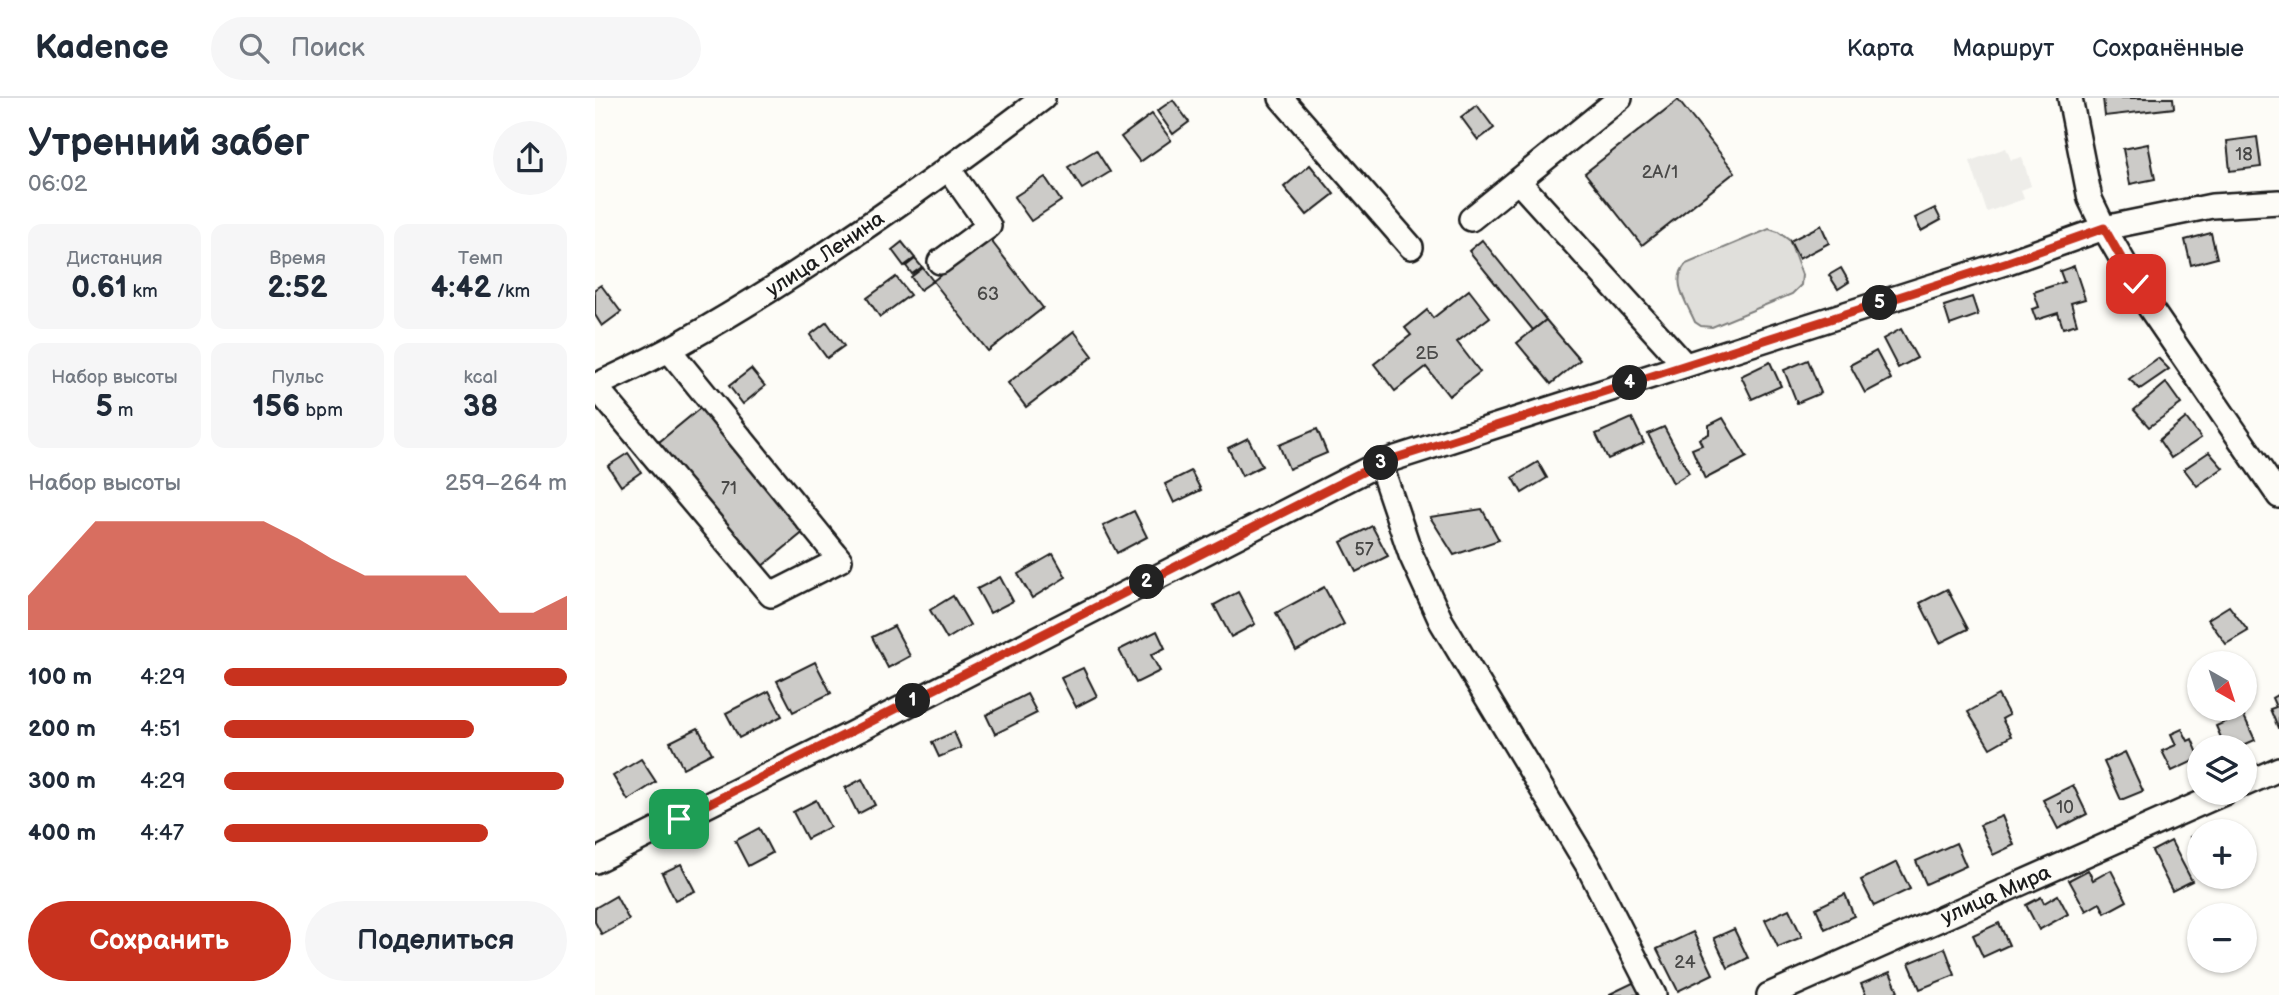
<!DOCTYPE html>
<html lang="ru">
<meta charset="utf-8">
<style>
:root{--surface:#fff;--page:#f6f6f7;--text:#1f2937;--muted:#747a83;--line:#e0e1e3;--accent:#c8321e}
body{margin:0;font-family:"Balsamiq Sans",sans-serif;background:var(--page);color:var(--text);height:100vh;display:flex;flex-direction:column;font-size:26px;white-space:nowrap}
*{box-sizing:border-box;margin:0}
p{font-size:23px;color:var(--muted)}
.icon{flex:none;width:38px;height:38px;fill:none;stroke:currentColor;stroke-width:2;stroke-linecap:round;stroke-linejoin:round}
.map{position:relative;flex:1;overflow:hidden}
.drawer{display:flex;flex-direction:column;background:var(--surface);width:595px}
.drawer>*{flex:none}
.needle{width:46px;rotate:141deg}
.fabs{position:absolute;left:1592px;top:553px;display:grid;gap:14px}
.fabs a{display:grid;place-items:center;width:70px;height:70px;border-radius:50%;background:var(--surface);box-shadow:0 2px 5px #0004;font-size:35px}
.pin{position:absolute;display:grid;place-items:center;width:60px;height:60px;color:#fff;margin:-30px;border-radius:14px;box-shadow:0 4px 10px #0006}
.km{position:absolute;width:35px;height:35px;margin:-18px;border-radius:50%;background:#222;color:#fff;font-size:19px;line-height:35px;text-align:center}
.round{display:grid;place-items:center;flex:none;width:74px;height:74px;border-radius:37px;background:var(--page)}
.summary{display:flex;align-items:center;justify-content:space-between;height:119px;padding:0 28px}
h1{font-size:38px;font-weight:600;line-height:52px}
.figures{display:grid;grid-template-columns:repeat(3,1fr);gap:10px;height:119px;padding:7px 28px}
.figures div{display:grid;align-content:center;border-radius:14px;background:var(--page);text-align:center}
.figures b{font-size:30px;font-weight:600}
.figures small{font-size:19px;font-weight:400}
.figures p{font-size:19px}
.chart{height:196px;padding:14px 28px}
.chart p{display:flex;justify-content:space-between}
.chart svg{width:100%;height:126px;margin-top:7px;fill:var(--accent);opacity:.7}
.action{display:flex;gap:14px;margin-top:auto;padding:14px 28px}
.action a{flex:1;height:80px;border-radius:42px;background:var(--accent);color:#fff;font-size:28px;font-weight:600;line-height:80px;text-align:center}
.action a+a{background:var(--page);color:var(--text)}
ul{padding:0 28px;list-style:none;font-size:23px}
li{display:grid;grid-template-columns:112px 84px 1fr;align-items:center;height:52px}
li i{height:18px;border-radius:9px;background:var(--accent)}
header{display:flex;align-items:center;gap:42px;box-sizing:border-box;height:98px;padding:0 35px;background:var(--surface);border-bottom:2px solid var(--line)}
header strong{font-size:33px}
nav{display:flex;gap:38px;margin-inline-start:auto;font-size:24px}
.search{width:490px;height:63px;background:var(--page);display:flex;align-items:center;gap:18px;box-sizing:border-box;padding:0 24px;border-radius:38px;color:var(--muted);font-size:26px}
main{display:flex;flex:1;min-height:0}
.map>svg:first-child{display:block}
</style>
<header>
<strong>Kadence</strong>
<div class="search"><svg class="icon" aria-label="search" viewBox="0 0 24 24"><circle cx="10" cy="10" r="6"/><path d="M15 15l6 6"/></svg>Поиск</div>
<nav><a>Карта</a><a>Маршрут</a><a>Сохранённые</a></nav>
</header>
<main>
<section class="drawer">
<div class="summary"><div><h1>Утренний забег</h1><p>06:02</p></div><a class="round"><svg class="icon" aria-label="share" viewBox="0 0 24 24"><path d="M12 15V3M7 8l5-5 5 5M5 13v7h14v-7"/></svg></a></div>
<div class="figures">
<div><p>Дистанция</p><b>0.61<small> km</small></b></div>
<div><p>Время</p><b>2:52</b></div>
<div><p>Темп</p><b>4:42<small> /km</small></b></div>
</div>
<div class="figures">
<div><p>Набор высоты</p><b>5<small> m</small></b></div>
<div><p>Пульс</p><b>156<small> bpm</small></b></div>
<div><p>kcal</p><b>38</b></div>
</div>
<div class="chart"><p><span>Набор высоты</span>259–264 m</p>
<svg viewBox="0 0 160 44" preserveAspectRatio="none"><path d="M0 44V32L10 19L20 6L30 6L40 6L50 6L60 6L70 6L80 12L90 19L100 25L110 25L120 25L130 25L140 38L150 38L160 32V44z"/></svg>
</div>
<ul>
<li><b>100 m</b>4:29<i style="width:100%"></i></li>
<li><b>200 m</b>4:51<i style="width:73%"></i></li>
<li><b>300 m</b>4:29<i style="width:99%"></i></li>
<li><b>400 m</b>4:47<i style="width:77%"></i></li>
</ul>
<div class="action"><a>Сохранить</a><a>Поделиться</a></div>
</section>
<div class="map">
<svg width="1684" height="897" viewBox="0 0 1684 897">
<rect width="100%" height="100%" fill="#fdfcf7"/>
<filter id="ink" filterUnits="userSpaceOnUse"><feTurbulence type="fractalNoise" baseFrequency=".0143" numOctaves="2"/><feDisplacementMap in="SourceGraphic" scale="14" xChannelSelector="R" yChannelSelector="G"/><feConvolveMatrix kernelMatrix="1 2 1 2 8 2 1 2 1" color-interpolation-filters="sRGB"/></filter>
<g filter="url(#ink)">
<path fill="#eeede9" d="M 1411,50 L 1416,62 L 1427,59 L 1436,88 L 1426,92 L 1429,101 L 1392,114 L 1375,63 Z"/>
<path fill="#e0dfdb" stroke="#7e7e7c" stroke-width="2" d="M 1174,131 L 1183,134 L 1194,142 L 1207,177 L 1206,187 L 1197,196 L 1117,229 L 1106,228 L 1100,224 C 1092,205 1075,183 1091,166 Z"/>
<g fill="#cccbc8" stroke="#1c1c1c" stroke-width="2">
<path d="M 1508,0 L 1578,0 L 1579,10 L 1510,18 Z"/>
<path d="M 578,2 L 594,24 L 578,36 L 562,13 Z"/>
<path d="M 1083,2 L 1140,74 L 1047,147 L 990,75 Z"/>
<path d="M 882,7 L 899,30 L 883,42 L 866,19 Z"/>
<path d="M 557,16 L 576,42 L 545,64 L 526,39 Z"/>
<path d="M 1662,39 L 1666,69 L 1635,73 L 1632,43 Z"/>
<path d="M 1553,46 L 1560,81 L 1535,86 L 1528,51 Z"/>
<path d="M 501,52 L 515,74 L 487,91 L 473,69 Z"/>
<path d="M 715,67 L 739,96 L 712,117 L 689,89 Z"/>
<path d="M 450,79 L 466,103 L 436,123 L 419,99 Z"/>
<path d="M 1340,110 L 1346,122 L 1326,133 L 1320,120 Z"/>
<path d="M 1226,127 L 1234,145 L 1204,161 L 1195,143 Z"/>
<path d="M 1616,135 L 1622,160 L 1596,167 L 1590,142 Z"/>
<path d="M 394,140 L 448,210 L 393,253 L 338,183 Z"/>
<path d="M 887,142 L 951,222 L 938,232 L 874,153 Z"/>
<path d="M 307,144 L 320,160 L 309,168 L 297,152 Z"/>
<path d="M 320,161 L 327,169 L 317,176 L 311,168 Z"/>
<path d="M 1479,168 L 1490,201 L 1476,205 L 1482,226 L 1468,230 L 1463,215 L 1441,222 L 1437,211 L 1444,209 L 1439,194 L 1469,184 L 1465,173 Z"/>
<path d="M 328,170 L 338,183 L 325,192 L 316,179 Z"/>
<path d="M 1246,170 L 1254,184 L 1243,191 L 1234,177 Z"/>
<path d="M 301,179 L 315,197 L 285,219 L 272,200 Z"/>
<path d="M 6,187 L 26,214 L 7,228 L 0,217 L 0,191 Z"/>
<path d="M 874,192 L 895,219 L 862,244 L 885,274 L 854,298 L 831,269 L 800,293 L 779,266 L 816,237 L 810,230 L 832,212 L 838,220 Z"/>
<path d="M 1377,199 L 1383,217 L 1355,227 L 1349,208 Z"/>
<path d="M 951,222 L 985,262 L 956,286 L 922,245 Z"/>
<path d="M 232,224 L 249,248 L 232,260 L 215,237 Z"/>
<path d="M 1306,231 L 1322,260 L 1303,270 L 1288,241 Z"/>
<path d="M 479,233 L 498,258 L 431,309 L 413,285 Z"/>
<path d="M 1281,253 L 1296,281 L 1270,295 L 1255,267 Z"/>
<path d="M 1563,260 L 1574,271 L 1545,291 L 1534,281 Z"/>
<path d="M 1213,262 L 1226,295 L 1202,305 L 1189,272 Z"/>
<path d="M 1175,264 L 1186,288 L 1157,301 L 1146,278 Z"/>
<path d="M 156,271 L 170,288 L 148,306 L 134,288 Z"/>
<path d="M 1571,285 L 1586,306 L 1554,329 L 1539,312 Z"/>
<path d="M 109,307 L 211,432 L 160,474 L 58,349 Z"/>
<path d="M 1037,320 L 1049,345 L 1013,361 L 1001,336 Z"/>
<path d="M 1128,320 L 1152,359 L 1110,381 L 1097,351 L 1107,347 L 1104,341 L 1114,336 L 1114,327 Z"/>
<path d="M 1591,320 L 1606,340 L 1576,360 L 1564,342 Z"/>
<path d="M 1069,329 L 1094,375 L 1078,385 L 1053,336 Z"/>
<path d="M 722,331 L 732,355 L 694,371 L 684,347 Z"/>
<path d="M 653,340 L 667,368 L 647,378 L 633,350 Z"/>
<path d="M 1614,354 L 1628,370 L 1602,388 L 1589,371 Z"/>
<path d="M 33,355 L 46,374 L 26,388 L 13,368 Z"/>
<path d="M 943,364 L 952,380 L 927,395 L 918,379 Z"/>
<path d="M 596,373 L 606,392 L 579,405 L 570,386 Z"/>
<path d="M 887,411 L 904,442 L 859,457 L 835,419 Z"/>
<path d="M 539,413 L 552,439 L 522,455 L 508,428 Z"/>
<path d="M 777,428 L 793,458 L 761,474 L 746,444 Z"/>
<path d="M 458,456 L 471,479 L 437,500 L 423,476 Z"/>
<path d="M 405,479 L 418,503 L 395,515 L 382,491 Z"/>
<path d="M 729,489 L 749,526 L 701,553 L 681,515 Z"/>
<path d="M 1352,491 L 1373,531 L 1345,545 L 1325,505 Z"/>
<path d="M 643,494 L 660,526 L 636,539 L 619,507 Z"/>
<path d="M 358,498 L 375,527 L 352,541 L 335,512 Z"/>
<path d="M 1634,508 L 1653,533 L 1631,546 L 1613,521 Z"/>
<path d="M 299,528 L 315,558 L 293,570 L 277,539 Z"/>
<path d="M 562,533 L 570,550 L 556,557 L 565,573 L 541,585 L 524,552 Z"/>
<path d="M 220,564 L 236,595 L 198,614 L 182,583 Z"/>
<path d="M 488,570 L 502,598 L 481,609 L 466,580 Z"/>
<path d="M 174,593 L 187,618 L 144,640 L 131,615 Z"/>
<path d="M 432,596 L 442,615 L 400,636 L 391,617 Z"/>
<path d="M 1684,596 L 1684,630 L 1683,630 L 1675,611 L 1681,609 L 1677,600 Z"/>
<path d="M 1403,597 L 1414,617 L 1407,621 L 1416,638 L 1395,650 L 1373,614 Z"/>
<path d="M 1648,616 L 1660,642 L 1644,649 L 1630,649 L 1621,628 Z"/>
<path d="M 103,630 L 117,655 L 88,670 L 75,644 Z"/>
<path d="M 1587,631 L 1593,643 L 1597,641 L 1605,660 L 1577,673 L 1567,653 L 1581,647 L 1576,636 Z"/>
<path d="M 359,634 L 366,650 L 344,659 L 337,644 Z"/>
<path d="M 1530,654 L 1548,693 L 1526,702 L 1509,664 Z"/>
<path d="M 46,661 L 61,684 L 33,702 L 18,678 Z"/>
<path d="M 267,681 L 280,707 L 263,716 L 250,690 Z"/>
<path d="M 1478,687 L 1492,716 L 1463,731 L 1448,702 Z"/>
<path d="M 221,702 L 235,729 L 212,741 L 198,714 Z"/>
<path d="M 1407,718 L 1419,747 L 1398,757 L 1385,727 Z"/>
<path d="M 164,730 L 177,755 L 153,768 L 140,743 Z"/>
<path d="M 1605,734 L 1605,759 L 1595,739 Z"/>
<path d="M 1576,743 L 1597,783 L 1577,793 L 1557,753 Z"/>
<path d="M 1361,745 L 1371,768 L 1331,786 L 1321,763 Z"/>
<path d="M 1302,764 L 1315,791 L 1279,808 L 1266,782 Z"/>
<path d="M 86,766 L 100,793 L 80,802 L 67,775 Z"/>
<path d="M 1493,772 L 1498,782 L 1516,772 L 1532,803 L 1510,815 L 1505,805 L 1491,813 L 1474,782 Z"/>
<path d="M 1250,796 L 1259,818 L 1230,831 L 1221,810 Z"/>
<path d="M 1463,797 L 1473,816 L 1444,832 L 1431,807 L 1446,799 L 1449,805 Z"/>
<path d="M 21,798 L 34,822 L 7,837 L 0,824 L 0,810 Z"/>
<path d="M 1194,811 L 1207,839 L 1183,849 L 1170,822 Z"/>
<path d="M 1404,825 L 1414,847 L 1388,859 L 1378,837 Z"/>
<path d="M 1139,831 L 1153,860 L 1133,870 L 1119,840 Z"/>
<path d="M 1098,834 L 1118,876 L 1083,893 L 1062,851 Z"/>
<path d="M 1350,850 L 1360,877 L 1325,891 L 1314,865 Z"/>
<path d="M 1295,874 L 1303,893 L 1295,897 L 1271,897 L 1266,886 Z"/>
<path d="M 1044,882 L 1052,897 L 1015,897 L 1015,896 Z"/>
</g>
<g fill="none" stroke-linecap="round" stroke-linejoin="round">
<defs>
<g id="minor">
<path d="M 686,0 L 816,149"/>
<path d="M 1475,0 L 1495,101 L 1509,130 L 1555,210 L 1684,398"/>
<path d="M 923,83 L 1090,267"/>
<path d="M 876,121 L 1025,0"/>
<path d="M 345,164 L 394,128 L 353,70"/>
<path id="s1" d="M 74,252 L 245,462 L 176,497 L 0,288 C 29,274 58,261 86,245 C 212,174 332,88 448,0"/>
<path d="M 785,365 L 816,457 L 846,523 L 992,766 L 1059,897"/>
<path d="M 1650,686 L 1684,671"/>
<path d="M 0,763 L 252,638 L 785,365 L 1413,164 L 1509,130 L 1617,108 L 1684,104"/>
<path id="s2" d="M 1174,897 L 1629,695"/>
</g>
</defs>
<use href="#minor" stroke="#1c1c1c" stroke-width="28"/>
<use href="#minor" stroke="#fdfcf7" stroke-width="23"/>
</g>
</g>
<g fill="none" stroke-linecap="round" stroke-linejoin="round" filter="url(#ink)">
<defs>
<path id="route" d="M 84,721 L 785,365 L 1413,164 L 1509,130 L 1541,186"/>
</defs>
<use href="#route" stroke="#fff" stroke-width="14"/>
<use href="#route" stroke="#c8321e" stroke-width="9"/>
</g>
<g text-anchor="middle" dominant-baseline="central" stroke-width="5" stroke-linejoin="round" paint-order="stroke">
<g font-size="18" fill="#484847">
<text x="1649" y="56">18</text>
<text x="1065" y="74">2А/1</text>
<text x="393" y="196">63</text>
<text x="832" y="255">2Б</text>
<text x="134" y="390">71</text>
<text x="769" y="451">57</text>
<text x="1470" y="709">10</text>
<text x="1090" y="864">24</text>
</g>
<g font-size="21" fill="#1c1c1c" stroke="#fdfcf7">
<text stroke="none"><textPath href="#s1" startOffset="887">улица Ленина</textPath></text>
<text stroke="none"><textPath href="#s2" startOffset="248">улица Мира</textPath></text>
</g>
</g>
</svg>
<div class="fabs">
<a><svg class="needle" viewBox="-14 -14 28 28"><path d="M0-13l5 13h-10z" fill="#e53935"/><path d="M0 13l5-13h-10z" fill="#747a83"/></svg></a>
<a><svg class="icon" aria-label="layers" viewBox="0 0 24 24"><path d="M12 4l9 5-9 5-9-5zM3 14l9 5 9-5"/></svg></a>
<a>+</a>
<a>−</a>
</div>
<div class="pin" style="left:84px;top:721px;background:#1e9e55"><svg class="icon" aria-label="arrive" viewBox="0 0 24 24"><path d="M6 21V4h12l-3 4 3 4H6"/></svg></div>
<div class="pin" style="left:1541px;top:186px;background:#d93025"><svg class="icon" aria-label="check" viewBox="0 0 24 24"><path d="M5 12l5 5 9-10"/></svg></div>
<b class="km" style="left:318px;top:603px">1</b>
<b class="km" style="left:552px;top:484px">2</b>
<b class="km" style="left:786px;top:365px">3</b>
<b class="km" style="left:1035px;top:285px">4</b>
<b class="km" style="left:1285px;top:205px">5</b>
</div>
</main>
